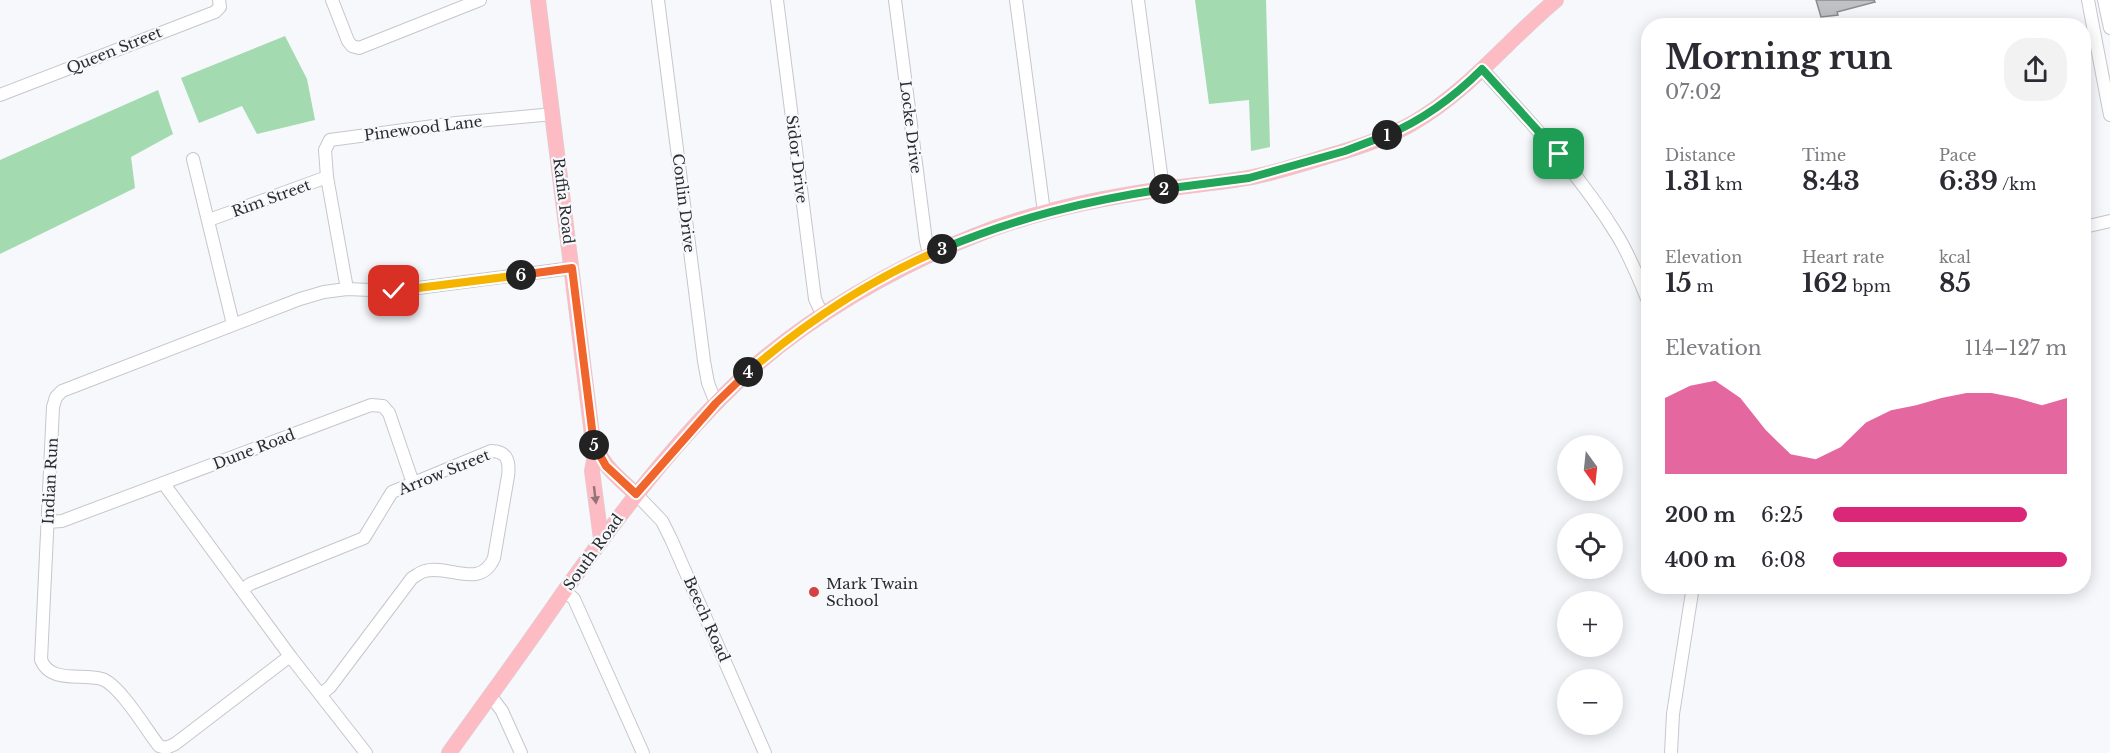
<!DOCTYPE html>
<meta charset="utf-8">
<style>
:root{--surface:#fff;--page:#f2f2f3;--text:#2b2b33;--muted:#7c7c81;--accent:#db2777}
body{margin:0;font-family:"Libre Baskerville",serif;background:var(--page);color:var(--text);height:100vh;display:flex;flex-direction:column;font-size:22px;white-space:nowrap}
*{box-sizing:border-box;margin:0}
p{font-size:20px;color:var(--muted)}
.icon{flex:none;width:33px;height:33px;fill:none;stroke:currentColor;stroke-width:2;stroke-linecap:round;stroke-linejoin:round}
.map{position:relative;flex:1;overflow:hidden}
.sheet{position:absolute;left:1641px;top:18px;width:450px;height:576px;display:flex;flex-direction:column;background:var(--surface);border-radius:24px;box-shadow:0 3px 15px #0003}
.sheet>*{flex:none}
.needle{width:39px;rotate:165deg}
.tools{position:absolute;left:1557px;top:435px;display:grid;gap:12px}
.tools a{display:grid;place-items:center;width:66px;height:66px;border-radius:50%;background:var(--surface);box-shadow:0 3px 15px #0003;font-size:30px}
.pin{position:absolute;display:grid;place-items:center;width:51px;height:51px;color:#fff;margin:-26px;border-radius:12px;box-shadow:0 3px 9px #0006}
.km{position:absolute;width:30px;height:30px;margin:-15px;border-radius:50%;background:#222;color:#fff;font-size:16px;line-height:30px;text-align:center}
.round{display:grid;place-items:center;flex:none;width:63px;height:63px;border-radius:24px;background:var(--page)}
.summary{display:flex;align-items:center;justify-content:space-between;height:102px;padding:0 24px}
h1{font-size:33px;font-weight:700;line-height:45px}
.stats{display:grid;grid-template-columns:repeat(3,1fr);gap:9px;height:102px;padding:6px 24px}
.stats div{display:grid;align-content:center}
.stats b{font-size:26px;font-weight:700}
.stats small{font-size:16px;font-weight:400}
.stats p{font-size:16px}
.chart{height:168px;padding:12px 24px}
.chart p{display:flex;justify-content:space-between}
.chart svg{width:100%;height:108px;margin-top:6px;fill:var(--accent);opacity:.7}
ul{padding:0 24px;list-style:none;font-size:20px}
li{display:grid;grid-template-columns:96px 72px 1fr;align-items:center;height:45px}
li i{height:15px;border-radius:8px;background:var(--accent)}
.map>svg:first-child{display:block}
</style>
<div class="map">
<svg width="2110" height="753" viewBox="0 0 2110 753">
<rect width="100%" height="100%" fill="#f6f8fc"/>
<g fill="#a3dab0">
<path d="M 1195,0 L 1266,0 L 1270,147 L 1251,151 L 1249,100 L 1209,104 Z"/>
<path d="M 285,36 L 307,79 L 315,120 L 257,134 L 242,106 L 199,123 L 181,78 Z"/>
<path d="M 158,90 L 173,134 L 131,157 L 135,188 L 0,254 L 0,160 Z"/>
</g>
<path fill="#c0c1c5" stroke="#8b8c90" stroke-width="1.5" d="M 1816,0 L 1874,0 L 1875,2 L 1837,12 L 1838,15 L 1821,17 Z"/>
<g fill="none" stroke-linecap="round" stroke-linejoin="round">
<defs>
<g id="minor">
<path d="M 332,0 L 348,41 L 352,46 L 359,48 L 480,0"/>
<path d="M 658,0 L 704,361 L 708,383 L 716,403"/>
<path d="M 777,0 L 815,299 L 823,316"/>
<path d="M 895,0 L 926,241 L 929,254"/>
<path d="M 1016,0 L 1044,212"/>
<path d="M 1138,0 L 1163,189"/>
<path d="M 2088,0 L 2110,115"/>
<path d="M 2104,0 L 2110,28"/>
<path d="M 1482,69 C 1530,122 1580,174 1617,235 C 1630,256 1639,279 1648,301"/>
<path d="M 0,95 L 215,12 L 220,7 L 219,0"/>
<path d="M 193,159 L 233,324"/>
<path d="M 209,220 L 327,177"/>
<path d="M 2084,227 L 2110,221"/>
<path d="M 347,289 L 327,177 L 325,150 L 330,140 L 456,123 L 553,114"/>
<path d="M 164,484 L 290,656 L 366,753"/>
<path d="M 636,494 L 662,521 L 671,539 L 765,753"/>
<path d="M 47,522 L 62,521 L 371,405 L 383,406 L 389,413 L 413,483"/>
<path d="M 242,590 L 250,584 L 364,538 L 392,492 L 491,451 C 507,451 510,461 508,476 L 494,558 C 480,590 449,564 425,571 C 420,572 416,576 412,578 L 330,687 L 321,694"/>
<path d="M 565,591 L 574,599 L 643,753"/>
<path d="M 290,656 L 175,744 L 166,748 L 159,746 C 147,731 120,685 102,679 C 81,673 51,684 41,660 L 53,407 L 56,397 L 62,391 L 300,299 L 324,292 L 347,289 L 395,291 L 572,268"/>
<path d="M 490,695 L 502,711 L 521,753"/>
<path d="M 1671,753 L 1673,714 L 1693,586"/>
</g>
<g id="major">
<path d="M 538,0 L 592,435 C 598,462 616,476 636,494"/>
<path d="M 596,450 L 592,471 L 601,539"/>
<path d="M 449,753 C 487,700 526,647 563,593 C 619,515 676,439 747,373 C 810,316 895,267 974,236 C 1035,211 1099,198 1164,189 C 1192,185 1220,183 1247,178 C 1275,173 1302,164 1328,156 C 1357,148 1387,138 1413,123 C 1468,91 1508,40 1556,0"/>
</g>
</defs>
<use href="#minor" stroke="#c6c7cb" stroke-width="14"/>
<use href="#major" stroke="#d5d5d5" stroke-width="16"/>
<use href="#minor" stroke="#fff" stroke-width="12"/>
<use href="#major" stroke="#fdbcc4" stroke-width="15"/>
</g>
<defs><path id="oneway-solid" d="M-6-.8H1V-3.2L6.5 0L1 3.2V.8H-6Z" transform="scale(1.5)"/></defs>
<use fill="#947479" href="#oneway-solid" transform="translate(595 495) rotate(83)"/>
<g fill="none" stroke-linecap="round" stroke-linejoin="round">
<defs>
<path id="split-1" d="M 1387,135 C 1423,120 1454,97 1482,69 L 1559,154"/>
<path id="split-2" d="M 1164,189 L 1249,178 L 1345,151 L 1387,135"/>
<path id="split-3" d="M 942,249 C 1016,218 1085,201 1164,189"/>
<path id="split-4" d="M 748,372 C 805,323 873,278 942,249"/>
<path id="split-5" d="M 594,445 L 606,466 L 636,494 L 716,403 L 748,372"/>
<path id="split-6" d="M 521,275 L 572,268 L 594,445"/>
<path id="split-7" d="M 394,291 L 521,275"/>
</defs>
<use href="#split-1" stroke="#fff" stroke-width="12"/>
<use href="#split-2" stroke="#fff" stroke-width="12"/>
<use href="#split-3" stroke="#fff" stroke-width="12"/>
<use href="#split-4" stroke="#fff" stroke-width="12"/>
<use href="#split-5" stroke="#fff" stroke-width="12"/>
<use href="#split-6" stroke="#fff" stroke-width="12"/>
<use href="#split-7" stroke="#fff" stroke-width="12"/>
<use href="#split-1" stroke="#22a559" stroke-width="8"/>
<use href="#split-2" stroke="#22a559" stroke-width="8"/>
<use href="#split-3" stroke="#22a559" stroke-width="8"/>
<use href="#split-4" stroke="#f5b400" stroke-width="8"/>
<use href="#split-5" stroke="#f0652b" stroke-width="8"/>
<use href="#split-6" stroke="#f0652b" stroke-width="8"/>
<use href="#split-7" stroke="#f5b400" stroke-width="8"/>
</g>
<circle fill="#d24344" stroke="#f6f8fc" stroke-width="2" cx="814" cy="592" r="6"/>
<g text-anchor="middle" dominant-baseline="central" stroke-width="4.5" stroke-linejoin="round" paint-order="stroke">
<g font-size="15" fill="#2c2c2e" stroke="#f6f8fc">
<text transform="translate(114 50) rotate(-22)">Queen Street</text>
<text transform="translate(911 127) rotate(83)">Locke Drive</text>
<text transform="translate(423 128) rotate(-7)">Pinewood Lane</text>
<text transform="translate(797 159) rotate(83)">Sidor Drive</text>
<text transform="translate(271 198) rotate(-20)">Rim Street</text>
<text transform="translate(564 201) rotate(83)">Raffia Road</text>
<text transform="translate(684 203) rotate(83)">Conlin Drive</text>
<text transform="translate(254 449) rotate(-21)">Dune Road</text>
<text transform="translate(444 472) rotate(-22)">Arrow Street</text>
<text transform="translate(50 481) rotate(-87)">Indian Run</text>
<text transform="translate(593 552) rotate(-54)">South Road</text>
<text transform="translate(707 619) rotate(66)">Beech Road</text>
</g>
<g font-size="15" fill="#2c2c2e" stroke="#f6f8fc" text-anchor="start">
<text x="826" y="583">Mark Twain<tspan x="826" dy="17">School</tspan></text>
</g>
</g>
</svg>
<div class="tools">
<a><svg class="needle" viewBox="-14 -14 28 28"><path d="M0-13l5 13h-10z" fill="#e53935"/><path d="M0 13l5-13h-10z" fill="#7c7c81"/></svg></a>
<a><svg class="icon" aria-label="locate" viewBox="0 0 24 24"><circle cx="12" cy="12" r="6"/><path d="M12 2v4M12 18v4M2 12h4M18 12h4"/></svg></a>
<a>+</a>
<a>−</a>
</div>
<div class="pin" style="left:1559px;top:154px;background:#1e9e55"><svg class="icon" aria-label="arrive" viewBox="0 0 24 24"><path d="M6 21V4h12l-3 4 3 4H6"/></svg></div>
<div class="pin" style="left:394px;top:291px;background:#d93025"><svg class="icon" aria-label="check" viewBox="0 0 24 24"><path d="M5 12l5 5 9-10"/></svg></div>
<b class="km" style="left:1387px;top:135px">1</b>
<b class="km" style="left:1164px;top:189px">2</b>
<b class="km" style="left:942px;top:249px">3</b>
<b class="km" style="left:748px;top:372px">4</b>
<b class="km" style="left:594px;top:445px">5</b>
<b class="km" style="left:521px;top:275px">6</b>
<section class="sheet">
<div class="summary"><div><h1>Morning run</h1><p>07:02</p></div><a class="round"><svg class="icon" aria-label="share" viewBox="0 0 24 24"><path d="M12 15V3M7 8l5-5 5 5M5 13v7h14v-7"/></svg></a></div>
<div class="stats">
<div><p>Distance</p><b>1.31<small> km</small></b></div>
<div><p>Time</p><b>8:43</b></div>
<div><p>Pace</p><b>6:39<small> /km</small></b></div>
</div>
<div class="stats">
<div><p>Elevation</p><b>15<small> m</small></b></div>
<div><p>Heart rate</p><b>162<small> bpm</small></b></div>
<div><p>kcal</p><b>85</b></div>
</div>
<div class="chart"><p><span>Elevation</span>114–127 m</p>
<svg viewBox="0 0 160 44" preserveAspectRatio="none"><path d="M0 44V13L10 8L20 6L30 13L40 26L50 36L60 38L70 33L80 23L90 18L100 16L110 13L120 11L130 11L140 13L150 16L160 13V44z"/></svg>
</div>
<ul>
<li><b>200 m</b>6:25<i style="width:83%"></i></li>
<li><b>400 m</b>6:08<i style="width:100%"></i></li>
</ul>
</section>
</div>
